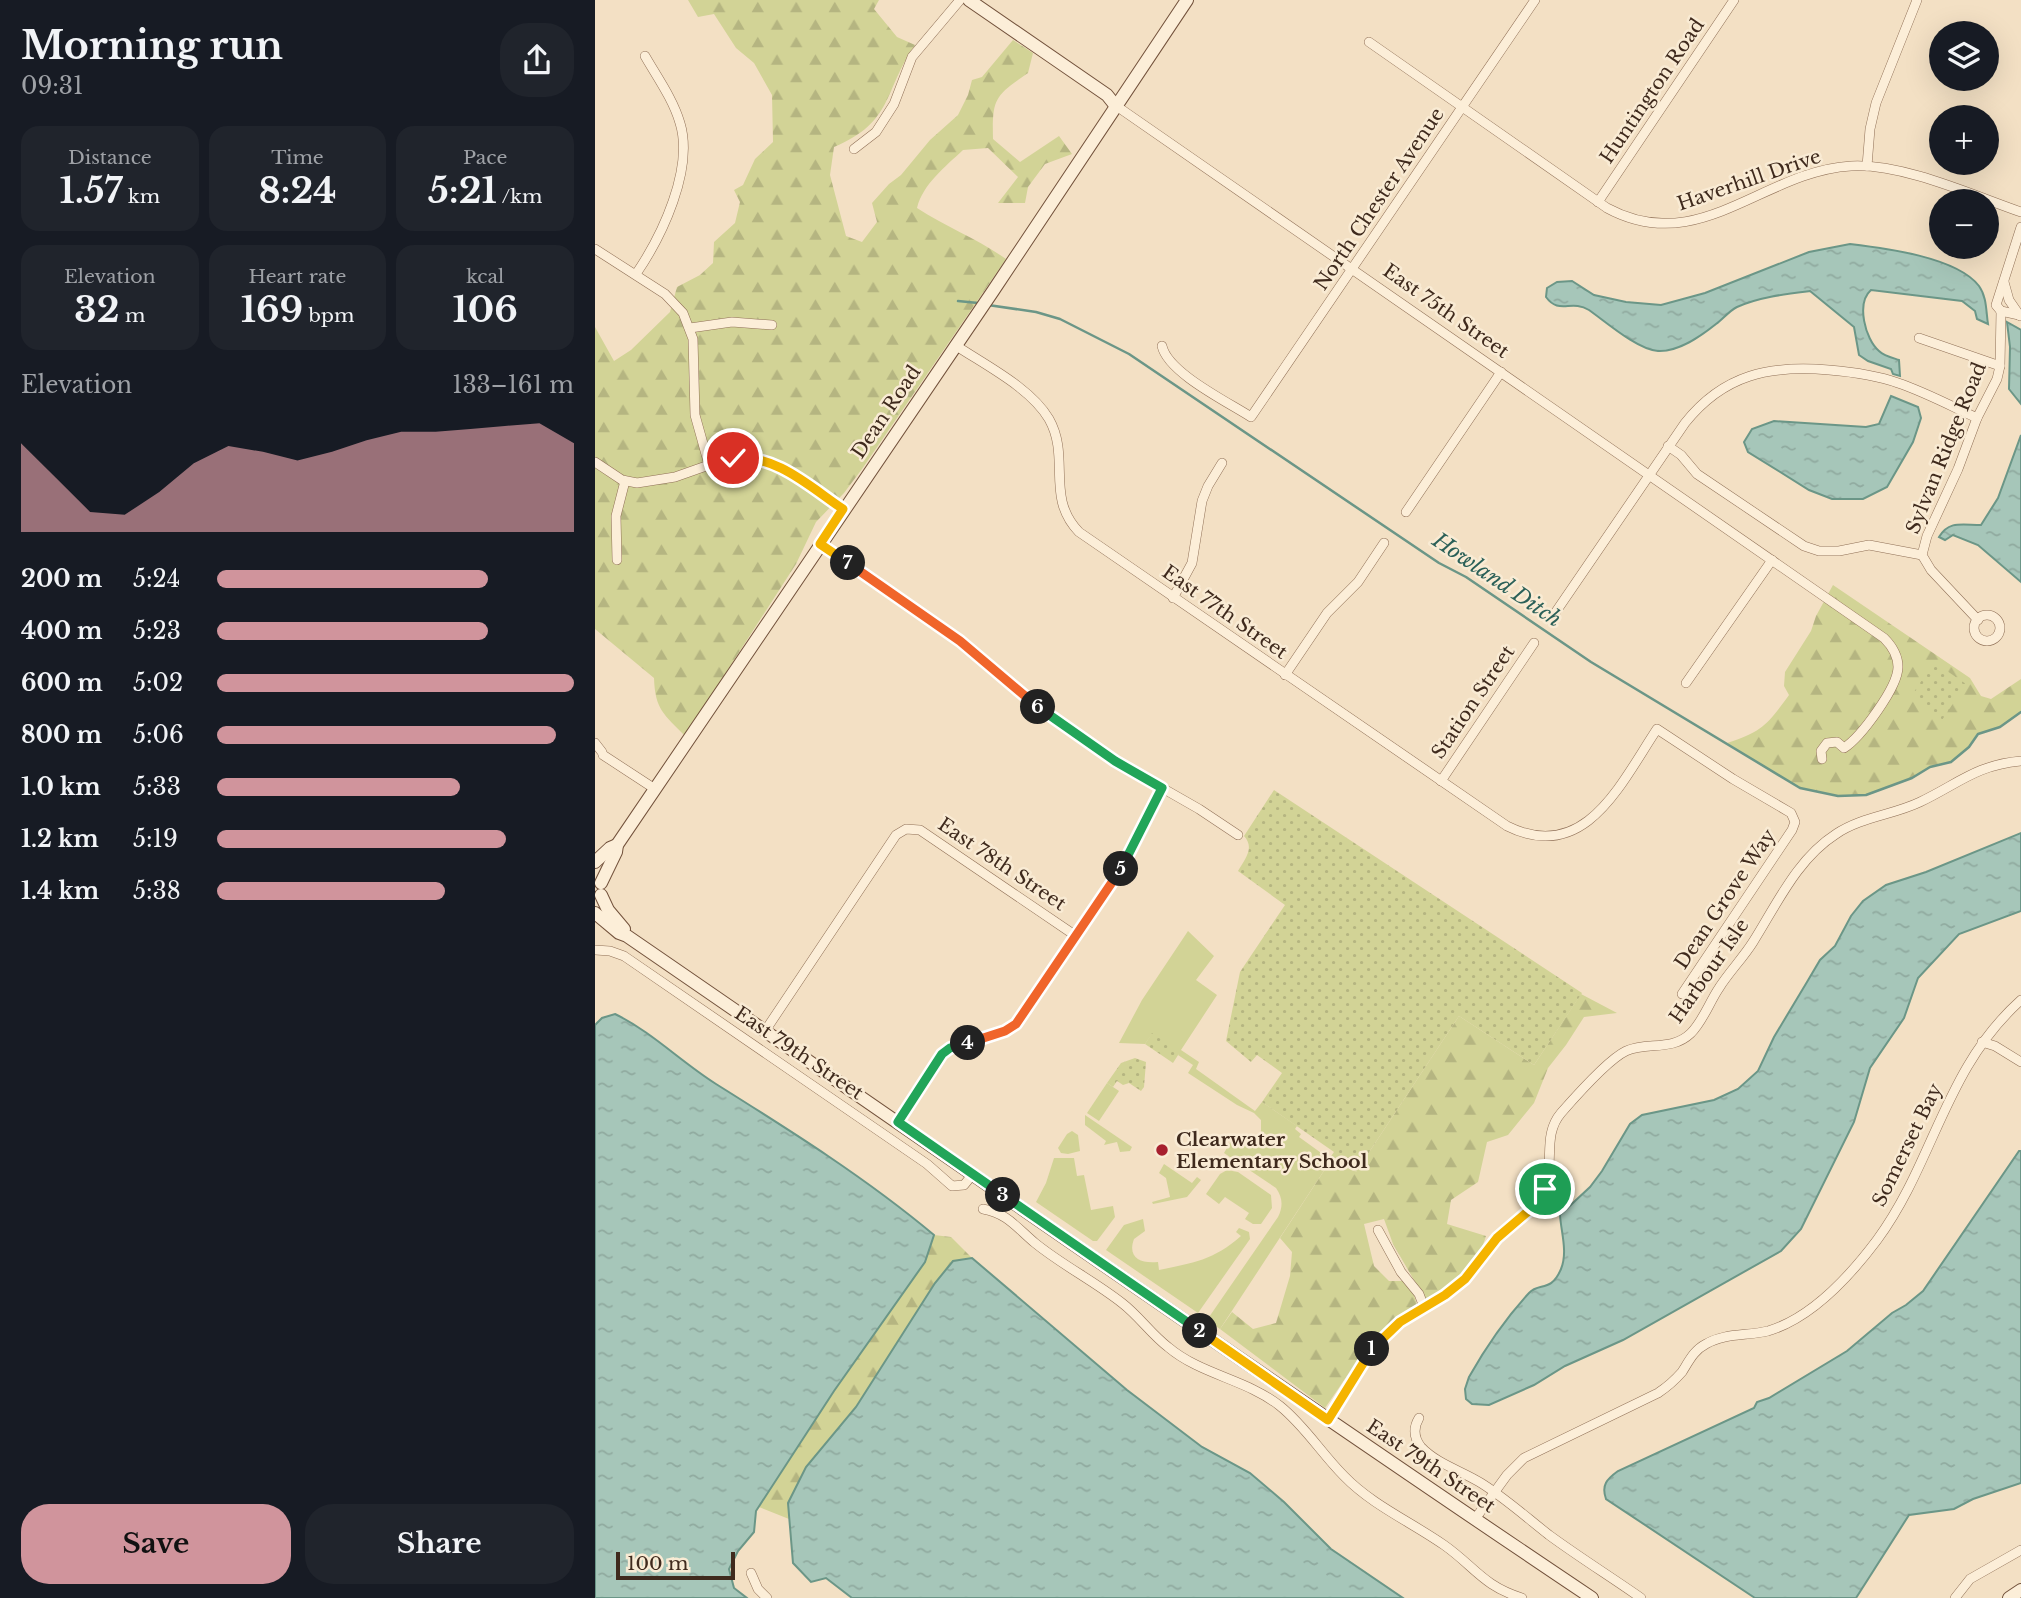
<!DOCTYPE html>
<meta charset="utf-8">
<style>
:root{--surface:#171b24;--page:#20242c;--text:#f1f3f6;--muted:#9ea1a6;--accent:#d0949c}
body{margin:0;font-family:"Libre Baskerville",serif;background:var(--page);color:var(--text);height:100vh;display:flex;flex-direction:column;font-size:26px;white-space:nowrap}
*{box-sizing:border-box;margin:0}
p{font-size:23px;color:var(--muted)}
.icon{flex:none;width:38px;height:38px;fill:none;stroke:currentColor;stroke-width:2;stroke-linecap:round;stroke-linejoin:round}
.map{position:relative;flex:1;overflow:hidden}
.sheet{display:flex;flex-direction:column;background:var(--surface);width:595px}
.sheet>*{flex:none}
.controls{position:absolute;left:1334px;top:21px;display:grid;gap:14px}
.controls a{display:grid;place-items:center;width:70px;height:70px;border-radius:50%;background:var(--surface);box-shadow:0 7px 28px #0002;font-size:35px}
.scale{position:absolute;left:21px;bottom:18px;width:119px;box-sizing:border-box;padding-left:7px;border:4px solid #3f2a1d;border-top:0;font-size:19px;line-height:24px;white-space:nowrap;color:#3f2a1d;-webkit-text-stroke:5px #f9ebd4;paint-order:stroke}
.pin{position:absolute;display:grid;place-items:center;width:60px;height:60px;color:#fff;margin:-30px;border:4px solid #fff;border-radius:50%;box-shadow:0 2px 7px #0007}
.km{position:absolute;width:35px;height:35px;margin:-18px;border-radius:50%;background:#222;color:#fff;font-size:19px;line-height:35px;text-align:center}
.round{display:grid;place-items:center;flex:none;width:74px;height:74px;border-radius:28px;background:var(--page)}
.summary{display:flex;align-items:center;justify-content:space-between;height:119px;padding:0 21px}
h1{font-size:38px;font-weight:700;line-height:52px}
.stats{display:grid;grid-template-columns:repeat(3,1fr);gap:10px;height:119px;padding:7px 21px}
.stats div{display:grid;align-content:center;border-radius:18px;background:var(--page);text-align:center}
.stats b{font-size:35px;font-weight:700}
.stats small{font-size:19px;font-weight:400}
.stats p{font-size:19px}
.chart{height:196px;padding:14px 21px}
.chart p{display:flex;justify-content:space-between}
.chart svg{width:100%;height:126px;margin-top:7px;fill:var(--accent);opacity:.7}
.action{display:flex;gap:14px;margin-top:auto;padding:14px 21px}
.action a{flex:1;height:80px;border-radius:28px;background:var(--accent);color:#111;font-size:28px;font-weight:700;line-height:80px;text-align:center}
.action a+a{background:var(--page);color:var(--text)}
ul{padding:0 21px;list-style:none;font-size:23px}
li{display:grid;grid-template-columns:112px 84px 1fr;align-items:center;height:52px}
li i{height:18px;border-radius:9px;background:var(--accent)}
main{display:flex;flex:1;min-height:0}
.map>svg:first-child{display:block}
</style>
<main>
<section class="sheet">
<div class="summary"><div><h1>Morning run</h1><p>09:31</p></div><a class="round"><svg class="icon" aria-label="share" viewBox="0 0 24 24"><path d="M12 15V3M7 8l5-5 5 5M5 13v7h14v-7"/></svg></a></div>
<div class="stats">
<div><p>Distance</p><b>1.57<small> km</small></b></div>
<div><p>Time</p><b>8:24</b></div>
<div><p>Pace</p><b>5:21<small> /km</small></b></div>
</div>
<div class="stats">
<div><p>Elevation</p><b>32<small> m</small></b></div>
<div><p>Heart rate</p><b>169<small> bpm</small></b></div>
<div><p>kcal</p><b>106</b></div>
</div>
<div class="chart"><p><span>Elevation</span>133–161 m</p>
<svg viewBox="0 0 160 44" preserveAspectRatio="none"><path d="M0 44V13L10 25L20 37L30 38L40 30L50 20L60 14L70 16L80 19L90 16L100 12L110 9L120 9L130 8L140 7L150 6L160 13V44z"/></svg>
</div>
<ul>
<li><b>200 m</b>5:24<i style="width:76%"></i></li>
<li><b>400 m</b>5:23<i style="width:76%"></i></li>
<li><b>600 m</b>5:02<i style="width:100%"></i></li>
<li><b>800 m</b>5:06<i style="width:95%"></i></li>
<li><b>1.0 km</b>5:33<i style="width:68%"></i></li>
<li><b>1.2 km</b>5:19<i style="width:81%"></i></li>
<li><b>1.4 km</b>5:38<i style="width:64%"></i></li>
</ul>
<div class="action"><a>Save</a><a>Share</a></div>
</section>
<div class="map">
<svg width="1426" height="1598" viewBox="0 0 1426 1598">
<defs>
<pattern id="forest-firs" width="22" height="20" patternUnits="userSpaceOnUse" patternTransform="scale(1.75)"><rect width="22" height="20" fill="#d2d396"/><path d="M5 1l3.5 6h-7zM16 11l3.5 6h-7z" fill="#b5b581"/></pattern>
<pattern id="park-dots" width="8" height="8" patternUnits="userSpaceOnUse" patternTransform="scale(1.75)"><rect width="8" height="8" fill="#d2d396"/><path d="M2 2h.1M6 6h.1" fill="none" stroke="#b5b581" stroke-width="1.8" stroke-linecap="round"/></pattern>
<pattern id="water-ripples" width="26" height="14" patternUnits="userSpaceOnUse" patternTransform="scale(1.75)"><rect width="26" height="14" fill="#a6c6b9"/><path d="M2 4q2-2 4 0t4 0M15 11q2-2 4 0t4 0" fill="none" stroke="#90aa9f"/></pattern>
</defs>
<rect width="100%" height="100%" fill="#f3e0c4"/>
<g fill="#d2d396">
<path d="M 593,931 L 619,956 L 601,980 L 622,995 L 586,1050 L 604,1062 L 601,1069 L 660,1111 L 667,1102 L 702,1126 L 700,1129 L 706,1134 L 704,1137 L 736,1160 L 625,1329 L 612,1320 L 683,1217 C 688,1207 688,1198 681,1188 L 629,1153 L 636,1141 L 651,1146 L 661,1143 L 666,1134 L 666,1120 L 659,1113 L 642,1105 L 593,1073 L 598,1065 L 583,1055 L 584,1053 L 557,1034 L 550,1044 L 524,1043 L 547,1000 Z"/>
<path d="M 512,1083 L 524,1091 L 504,1121 L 492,1113 Z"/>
<path d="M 490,1115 L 537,1147 L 535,1151 L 525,1152 L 522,1142 L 509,1145 L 511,1141 L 490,1125 Z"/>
<path d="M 477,1131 L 483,1135 L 485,1151 L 473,1154 L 466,1153 L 463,1148 L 472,1134 Z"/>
<path d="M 459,1158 L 479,1158 L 482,1176 L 489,1175 L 496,1210 L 518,1206 L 520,1217 L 502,1241 L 498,1241 L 441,1202 L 451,1183 Z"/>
<path d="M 569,1164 L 597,1183 L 602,1177 L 606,1180 L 592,1197 L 558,1204 L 557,1202 L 575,1197 L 571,1178 L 564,1173 Z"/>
<path d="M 632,1170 L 643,1172 L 676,1195 L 677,1208 L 666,1224 L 658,1224 L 650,1219 L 654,1213 L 630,1197 L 624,1204 L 611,1194 L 625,1174 Z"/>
<path d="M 548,1219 L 550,1231 L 539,1239 C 532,1258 546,1264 563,1262 L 564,1270 C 598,1263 619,1260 646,1236 L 641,1232 L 644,1228 L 654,1232 L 655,1239 L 603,1313 L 511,1250 L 529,1225 Z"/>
</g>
<g fill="url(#forest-firs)">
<path d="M 93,0 L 284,0 L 279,9 L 302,37 L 320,45 C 288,91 299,122 239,147 L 235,175 L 251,236 L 267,242 L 282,222 L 277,203 L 294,184 L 306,175 L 335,140 L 363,115 L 373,95 L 377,80 L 387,77 L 418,40 L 438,53 L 433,73 C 400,96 397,98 398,139 L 425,162 L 464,136 L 477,154 L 450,164 L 433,187 L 430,203 L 403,203 L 423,177 L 393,148 L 368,150 C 350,167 328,184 322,208 C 351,227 383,239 411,259 L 267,469 L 249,493 L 221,522 L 201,564 L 90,736 C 69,714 60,710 59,678 L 0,629 L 0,327 L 19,361 L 36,350 L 75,312 L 82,287 L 105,275 L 118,263 L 119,242 L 140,223 L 145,202 L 139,190 L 148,185 L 160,159 L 178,142 L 177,95 L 159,63 L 141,48 L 119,14 L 103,17 Z"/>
<path d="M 1238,585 L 1375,678 L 1386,696 L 1396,699 L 1426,679 L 1426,712 L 1405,727 L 1383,734 L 1374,747 L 1356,762 L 1335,767 L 1317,778 L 1271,795 L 1243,796 L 1205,788 L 1132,743 C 1168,731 1172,725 1194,695 L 1189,686 L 1190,672 L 1216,631 L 1221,616 Z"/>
<path d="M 986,994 L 1022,1013 L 989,1017 L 971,1045 L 953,1068 L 939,1103 L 913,1135 L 892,1142 L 883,1182 L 856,1200 L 852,1224 L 891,1236 C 883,1265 857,1286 830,1299 L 798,1244 L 789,1219 L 769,1224 L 779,1266 L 794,1281 L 808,1281 L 819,1295 L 823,1308 C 777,1333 759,1367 730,1408 L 625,1329 L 637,1312 L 658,1329 L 681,1323 L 695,1276 L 697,1252 L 685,1238 L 738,1157 L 761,1172 L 864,1016 L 939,1065 Z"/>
<path d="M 339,1235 L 356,1237 L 377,1258 L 358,1261 L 340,1283 L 261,1407 L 211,1467 L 193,1503 L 194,1519 L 164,1507 L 239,1391 L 330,1262 Z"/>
</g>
<g fill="url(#park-dots)">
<path d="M 1339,662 L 1371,684 L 1347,720 L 1315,698 Z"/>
<path d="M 679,790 L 987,993 L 939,1065 L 864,1016 L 761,1172 L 739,1158 L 736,1160 L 734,1159 L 739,1152 L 667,1102 L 687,1073 L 662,1055 L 656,1062 L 631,1041 L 645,972 L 690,905 L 643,871 C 650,859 660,848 649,836 Z"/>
<path d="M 557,1033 L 585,1052 L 578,1063 L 550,1044 Z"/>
<path d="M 540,1058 L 551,1062 L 549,1087 L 546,1091 L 534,1083 L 528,1085 L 522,1081 L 518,1087 L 512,1083 L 526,1063 Z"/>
</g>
<g fill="url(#water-ripples)" stroke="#6b9687" stroke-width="2">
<path d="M 1255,244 C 1289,248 1362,257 1384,286 C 1392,297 1391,312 1393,324 L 1382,319 L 1380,311 L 1367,301 L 1276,290 C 1261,303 1270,339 1284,351 C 1289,356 1298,358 1304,360 L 1305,376 L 1298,374 L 1296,369 L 1273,361 L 1264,355 L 1259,327 L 1215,291 C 1191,294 1164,297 1142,307 C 1134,311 1128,319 1121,324 C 1106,336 1084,352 1063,351 C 1043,350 1011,322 994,310 C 976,299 964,315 951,297 L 952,288 L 962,282 L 977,281 L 999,295 L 1031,302 L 1066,305 L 1110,293 L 1214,252 Z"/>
<path d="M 1412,322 L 1426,330 L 1426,404 L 1414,389 L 1415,347 Z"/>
<path d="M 1296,396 L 1323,407 L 1326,418 L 1318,442 L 1292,487 L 1268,499 L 1237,499 L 1214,490 L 1153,452 L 1149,442 L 1157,429 L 1179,421 L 1271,427 L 1284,424 Z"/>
<path d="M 1426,435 L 1426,582 L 1383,545 L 1358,535 L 1350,540 L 1344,537 C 1354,520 1368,525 1386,525 L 1403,498 Z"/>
<path d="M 1426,833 L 1426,911 L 1364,934 L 1323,978 L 1309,1018 L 1275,1068 L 1259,1122 L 1206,1229 L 1186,1251 L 1028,1340 L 970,1366 L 939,1385 L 894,1405 L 877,1404 L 871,1399 L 870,1389 L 874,1377 C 891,1347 911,1318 934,1293 C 944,1282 956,1293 966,1269 C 973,1252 966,1232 965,1215 L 995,1187 L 1007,1171 L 1035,1124 L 1047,1115 L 1119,1100 L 1143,1089 L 1163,1071 L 1179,1037 L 1212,982 L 1225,960 L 1240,946 L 1256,916 L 1268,901 L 1291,885 L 1331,872 Z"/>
<path d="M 20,1014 C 57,1032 86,1062 121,1084 C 196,1131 271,1178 339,1235 L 330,1262 L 239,1391 L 161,1511 L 159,1532 L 143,1551 L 134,1569 L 139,1588 L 152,1598 L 0,1598 L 0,1025 L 7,1018 Z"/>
<path d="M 1424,1151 L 1426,1151 L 1426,1483 L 1378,1499 L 1359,1509 L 1314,1515 L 1261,1598 L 1160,1598 L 1011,1499 C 1006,1485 1012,1479 1023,1471 L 1159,1408 L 1162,1402 L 1174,1398 L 1252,1351 L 1297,1313 L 1311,1305 L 1328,1291 Z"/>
<path d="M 377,1258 L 532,1390 L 607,1447 L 655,1473 L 689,1502 L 736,1549 L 808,1598 L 257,1598 L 231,1578 L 216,1582 L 198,1563 L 193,1503 L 211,1467 L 261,1407 L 340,1283 L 358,1261 Z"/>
</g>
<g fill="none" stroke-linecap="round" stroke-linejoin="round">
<g stroke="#6b9687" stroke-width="2.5">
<path d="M 363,301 L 383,303"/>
<path d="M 393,305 L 441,312 L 465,319 L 534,354 L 844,563 L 871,577 L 996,662 L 1205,788 L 1243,796 L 1271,795 L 1317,778 L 1335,767 L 1356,762 L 1374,747 L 1383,734 L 1405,727 L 1426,712"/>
</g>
<defs>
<g id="street">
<path d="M 774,42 L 1012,208 C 1104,258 1168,171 1256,166 C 1307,163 1377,195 1426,212"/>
<path d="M 520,105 L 1289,638 C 1297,646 1303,655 1303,667 C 1303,687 1266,737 1249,748 L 1242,742 L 1232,743 L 1226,751 L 1227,759"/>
<path d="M 259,149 L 281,132 L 299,104 L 317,57 L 365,0"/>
<path d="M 1272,166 L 1275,129 L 1281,103 L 1322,0"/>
<path d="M 1003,202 L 1139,0"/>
<path d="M 0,249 L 70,294 L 88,313 L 98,339 L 100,415 L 114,465"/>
<path d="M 41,274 C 67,236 99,169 85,123 C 78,99 62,77 50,56"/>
<path d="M 1409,282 L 1414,300 L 1425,316"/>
<path d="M 1424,315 L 1406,311 L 1401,305 L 1426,227"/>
<path d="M 95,328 L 137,322 L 177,325"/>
<path d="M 1324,338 L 1405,366"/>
<path d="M 360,345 C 390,365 436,388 454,419 C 476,458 450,497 484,532 L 912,826 C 990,865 1026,783 1062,729 L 1138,779 L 1196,813 L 1200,822 L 1197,830 L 1087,994"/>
<path d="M 567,346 C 573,373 633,402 656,417 L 940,0"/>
<path d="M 1073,446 L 1086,455 L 1102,474 L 1209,546 L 1224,551 L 1244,551 L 1274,545 L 1327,555"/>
<path d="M 0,462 L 27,480 L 42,483 L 80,477 L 131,459 L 164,459 L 191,470 L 248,510"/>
<path d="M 811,512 L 906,372"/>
<path d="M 225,544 L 356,635 L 427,695 L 452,713 L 520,761 L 604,809 L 643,835"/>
<path d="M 22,560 L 21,516 L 30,481"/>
<path d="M 578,598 L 597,563 L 607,501 L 613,486 L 627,463"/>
<circle cx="1392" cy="628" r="13"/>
<path d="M 958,616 L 1090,423 C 1129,374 1175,365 1234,370 C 1258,372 1281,375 1303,383 C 1330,392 1356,406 1382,418"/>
<path d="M 1383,620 L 1336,570 L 1327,555 L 1332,536 L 1363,469 L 1382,418 L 1402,379 L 1405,366 L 1406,311"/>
<path d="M 690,675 L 732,613 L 763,582 L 789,543"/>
<path d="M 1091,683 L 1177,560"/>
<path d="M 0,743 L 7,752"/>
<path d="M 8,755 L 60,789"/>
<path d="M 846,781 L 939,643"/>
<path d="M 0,950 L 15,951 L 29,956 L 332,1164 L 357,1186 L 369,1185 L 378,1174"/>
<path d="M 170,1031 L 301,835 L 311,829 L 325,830 L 481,936"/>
<path d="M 1387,1042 L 1400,1046 L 1426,1062"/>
<path d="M 303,1122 L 320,1093 L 349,1052 L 355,1048 L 410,1032 L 423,1022 L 528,865 L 567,788"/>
<path d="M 388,1209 C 412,1213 422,1228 440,1243 C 467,1265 499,1281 527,1303 C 544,1316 556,1334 573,1347 C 606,1375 651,1379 685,1406 C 710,1426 726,1453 749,1476 C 777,1505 816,1522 849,1545 C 879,1566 888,1586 927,1598"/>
<path d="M 783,1230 L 806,1272 L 824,1294 L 829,1307"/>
<path d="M 824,1418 C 818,1428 819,1438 826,1447 C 842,1464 867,1471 886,1483 C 910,1498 931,1517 954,1535 C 984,1557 1016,1577 1046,1598"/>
<path d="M 733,1420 C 749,1393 763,1363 785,1340 C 806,1318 835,1308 859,1289 C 878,1275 887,1254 902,1237 C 913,1225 928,1218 939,1206 C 967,1175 943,1140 966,1113 C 980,1097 1014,1059 1031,1051 C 1053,1041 1076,1052 1096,1033 C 1108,1021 1114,1003 1124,988 C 1134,972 1148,958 1158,942 C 1182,904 1202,859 1241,834 C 1266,817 1298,815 1325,802 C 1363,784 1381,765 1426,761"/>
<path d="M 880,1519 L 912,1475 L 929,1458 L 1063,1393 C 1072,1387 1080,1380 1087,1372 C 1094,1361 1099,1350 1111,1344 C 1129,1333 1152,1336 1173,1331 C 1217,1318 1255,1276 1282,1240 C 1340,1161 1349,1069 1426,1000"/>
<path d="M 156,1573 L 163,1589 L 172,1598"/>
<path d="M 1360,1598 L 1375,1579 L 1426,1550"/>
</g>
<g id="secondary">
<path d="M 374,0 L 512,95 L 520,105"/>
<path d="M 0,862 L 15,848 L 22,845"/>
<path d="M 6,883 L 21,852 L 22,845 L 398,291 L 592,0"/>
<path d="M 6,895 L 13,910 L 29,929"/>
<path d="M 0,913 L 24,933 L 32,936 C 354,1157 673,1381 997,1598"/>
<path d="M 1414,1598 L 1426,1590"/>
</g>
</defs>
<use href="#street" stroke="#907057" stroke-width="10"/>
<use href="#secondary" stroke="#72513b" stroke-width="14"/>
<use href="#street" stroke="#fceed8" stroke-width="9"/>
<use href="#secondary" stroke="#fceed8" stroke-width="12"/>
</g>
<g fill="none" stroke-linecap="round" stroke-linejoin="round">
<defs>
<path id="split-1" d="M 777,1349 L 805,1322 L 850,1295 L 870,1279 L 902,1238 L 937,1208 L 950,1189"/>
<path id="split-2" d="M 605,1331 L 733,1420 L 777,1349"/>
<path id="split-3" d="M 408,1195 L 605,1331"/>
<path id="split-4" d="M 373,1043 L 355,1048 L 347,1054 L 303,1122 L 408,1195"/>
<path id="split-5" d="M 373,1043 L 410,1031 L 421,1024 L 526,869"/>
<path id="split-6" d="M 443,707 L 520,761 L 567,788 L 526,869"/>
<path id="split-7" d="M 253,563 L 365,641 L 443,707"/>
<path id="split-8" d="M 138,458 C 181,454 215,487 248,509 L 225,544 L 253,563"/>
</defs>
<use href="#split-1" stroke="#fff" stroke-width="14"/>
<use href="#split-2" stroke="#fff" stroke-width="14"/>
<use href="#split-3" stroke="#fff" stroke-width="14"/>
<use href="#split-4" stroke="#fff" stroke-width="14"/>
<use href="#split-5" stroke="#fff" stroke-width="14"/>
<use href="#split-6" stroke="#fff" stroke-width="14"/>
<use href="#split-7" stroke="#fff" stroke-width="14"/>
<use href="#split-8" stroke="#fff" stroke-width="14"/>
<use href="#split-1" stroke="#f5b400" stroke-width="9"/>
<use href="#split-2" stroke="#f5b400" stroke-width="9"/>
<use href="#split-3" stroke="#22a559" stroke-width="9"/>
<use href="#split-4" stroke="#22a559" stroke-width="9"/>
<use href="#split-5" stroke="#f0652b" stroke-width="9"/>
<use href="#split-6" stroke="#22a559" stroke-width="9"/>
<use href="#split-7" stroke="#f0652b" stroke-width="9"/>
<use href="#split-8" stroke="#f5b400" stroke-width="9"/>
</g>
<circle fill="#a7202e" stroke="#f9ebd4" stroke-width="2.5" cx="567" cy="1150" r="7"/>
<g text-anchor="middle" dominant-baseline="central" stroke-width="5" stroke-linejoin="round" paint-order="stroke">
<g font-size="19" fill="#3f2a1d" stroke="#f9ebd4">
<text transform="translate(1057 91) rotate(-56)">Huntington Road</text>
<text transform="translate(1154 180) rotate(-19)">Haverhill Drive</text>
<text transform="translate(784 199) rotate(-56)">North Chester Avenue</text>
<text transform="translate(851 311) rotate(35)">East 75th Street</text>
<text transform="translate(291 412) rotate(-56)">Dean Road</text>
<text transform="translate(1351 448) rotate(-68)">Sylvan Ridge Road</text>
<text transform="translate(630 612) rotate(35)">East 77th Street</text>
<text transform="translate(878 702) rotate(-56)">Station Street</text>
<text transform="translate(407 864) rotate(34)">East 78th Street</text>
<text transform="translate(1130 899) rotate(-56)">Dean Grove Way</text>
<text transform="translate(1114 971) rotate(-55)">Harbour Isle</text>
<text transform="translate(204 1053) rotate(34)">East 79th Street</text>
<text transform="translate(1312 1145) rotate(-64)">Somerset Bay</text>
<text transform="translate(836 1466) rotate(34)">East 79th Street</text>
</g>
<g font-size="19" font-weight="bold" fill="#3f2a1d" stroke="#f9ebd4" text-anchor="start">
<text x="581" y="1139">Clearwater<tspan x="581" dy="22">Elementary School</tspan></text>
</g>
<g font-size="21" font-style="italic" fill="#2b6058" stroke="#f9ebd4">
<text transform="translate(902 580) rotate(34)">Howland Ditch</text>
</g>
</g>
</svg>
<div class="controls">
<a><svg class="icon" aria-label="layers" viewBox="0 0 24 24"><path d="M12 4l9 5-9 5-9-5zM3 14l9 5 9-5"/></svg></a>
<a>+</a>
<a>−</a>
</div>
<div class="scale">100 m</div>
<div class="pin" style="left:950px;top:1189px;background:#1e9e55"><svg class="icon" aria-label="arrive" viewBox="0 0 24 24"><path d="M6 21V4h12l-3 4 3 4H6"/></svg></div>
<div class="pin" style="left:138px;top:458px;background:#d93025"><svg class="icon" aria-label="check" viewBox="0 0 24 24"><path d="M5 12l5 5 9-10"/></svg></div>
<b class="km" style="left:777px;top:1349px">1</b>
<b class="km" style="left:605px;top:1331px">2</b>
<b class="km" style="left:408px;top:1195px">3</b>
<b class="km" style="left:373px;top:1043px">4</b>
<b class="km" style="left:526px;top:869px">5</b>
<b class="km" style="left:443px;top:707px">6</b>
<b class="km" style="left:253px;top:563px">7</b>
</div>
</main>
